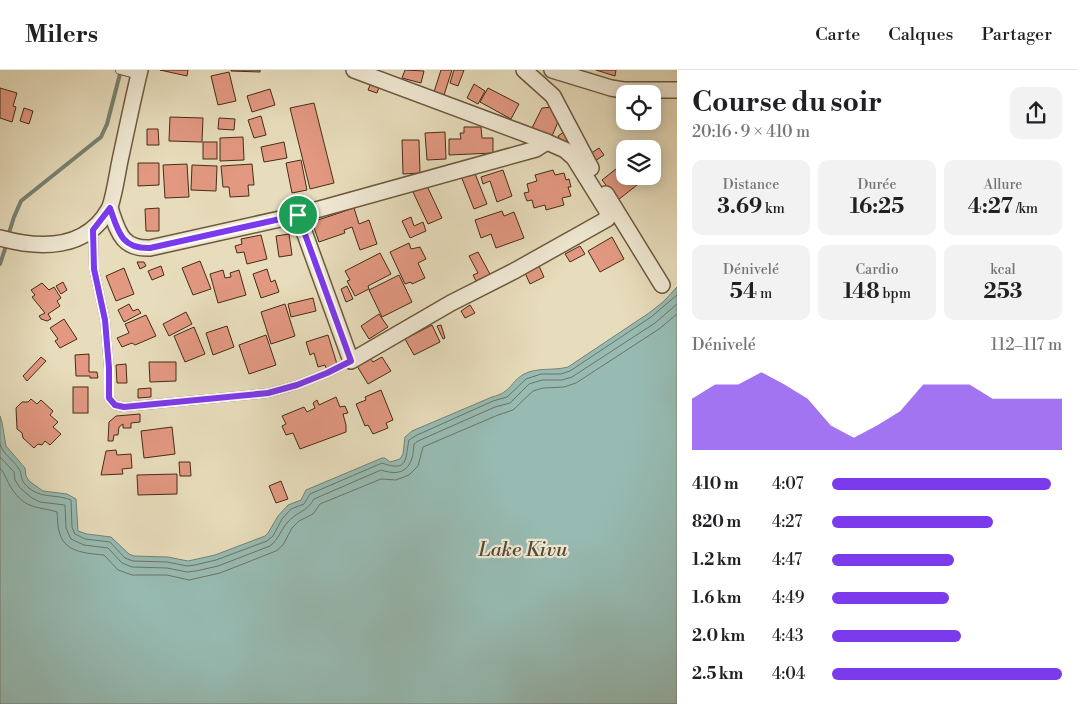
<!DOCTYPE html>
<html lang="fr">
<meta charset="utf-8">
<style>
:root{--surface:#fff;--page:#f2f2f2;--text:#202124;--muted:#757577;--line:#e0e0e0;--accent:#7c3aed}
body{margin:0;font-family:"Libre Bodoni",serif;background:var(--page);color:var(--text);height:100vh;display:flex;flex-direction:column;font-size:19px;white-space:nowrap}
*{box-sizing:border-box;margin:0}
p{font-size:16px;color:var(--muted)}
.icon{flex:none;width:28px;height:28px;fill:none;stroke:currentColor;stroke-width:2;stroke-linecap:round;stroke-linejoin:round}
.map{position:relative;flex:1;overflow:hidden}
.sheet{display:flex;flex-direction:column;background:var(--surface);width:400px}
.sheet>*{flex:none}
.tools{position:absolute;left:616px;top:15px;display:grid;gap:10px}
.tools a{display:grid;place-items:center;width:45px;height:45px;border-radius:10px;background:var(--surface);box-shadow:0 2px 12px #0003;font-size:25px}
.pin{position:absolute;display:grid;place-items:center;width:42px;height:42px;color:#fff;margin:-21px;border:2px solid #fff;border-radius:50%;box-shadow:0 1px 5px #0007}
.round{display:grid;place-items:center;flex:none;width:52px;height:52px;border-radius:10px;background:var(--page)}
.headline{display:flex;align-items:center;justify-content:space-between;height:85px;padding:0 15px}
h1{font-size:28px;font-weight:700;line-height:38px}
.stats{display:grid;grid-template-columns:repeat(3,1fr);gap:8px;height:85px;padding:5px 15px}
.stats div{display:grid;align-content:center;border-radius:10px;background:var(--page);text-align:center}
.stats b{font-size:21px;font-weight:700}
.stats small{font-size:14px;font-weight:400}
.stats p{font-size:14px}
.chart{height:140px;padding:10px 15px}
.chart p{display:flex;justify-content:space-between}
.chart svg{width:100%;height:90px;margin-top:5px;fill:var(--accent);opacity:.7}
ul{padding:0 15px;list-style:none;font-size:16px}
li{display:grid;grid-template-columns:80px 60px 1fr;align-items:center;height:38px}
li i{height:12px;border-radius:6px;background:var(--accent)}
header{display:flex;align-items:center;gap:30px;box-sizing:border-box;height:70px;padding:0 25px;background:var(--surface);border-bottom:1px solid var(--line)}
header strong{font-size:24px}
nav{display:flex;gap:28px;margin-inline-start:auto;font-size:18px}
main{display:flex;flex:1;min-height:0}
.map>svg:first-child{display:block}
</style>
<header>
<strong>Milers</strong>
<nav><a>Carte</a><a>Calques</a><a>Partager</a></nav>
</header>
<main>
<div class="map">
<svg width="677" height="634" viewBox="0 0 677 634">
<rect width="100%" height="100%" fill="#e7dcbb"/>
<filter id="stains"><feTurbulence type="fractalNoise" baseFrequency=".004" numOctaves="4"/><feColorMatrix values="0 0 0 0 .2 0 0 0 0 .09 0 0 0 0 .02 0 0 0 .5 -.17"/></filter>
<radialGradient id="worn" r=".72"><stop offset=".6" stop-color="#630" stop-opacity="0"/><stop offset="1" stop-color="#630" stop-opacity=".3"/></radialGradient>
<path fill="#97bbb3" stroke="#778273" d="M 677,217 L 677,634 L 0,634 L 0,346 L 2,352 L 6,376 L 25,398 L 26,406 L 29,411 L 43,421 L 67,424 L 76,429 L 78,461 L 87,464 L 111,467 L 129,484 L 134,486 L 168,487 L 188,491 L 215,485 L 265,466 L 268,463 L 278,446 L 288,435 L 301,430 L 306,420 L 382,388 L 385,388 L 390,392 L 400,389 L 403,384 L 405,367 L 412,361 L 492,327 C 512,322 510,312 524,304 C 538,297 553,301 568,297 L 649,243 L 663,232 Z"/>
<g fill="none" stroke-linecap="round" stroke-linejoin="round">
<g stroke="#6e7464" stroke-width="1">
<path d="M 0,374 C 3,385 14,390 19,399 C 22,403 20,408 24,413 C 38,430 53,423 71,430 L 72,457 L 75,464 L 85,469 L 110,472 L 125,488 L 133,491 L 167,492 L 187,496 L 195,495 L 216,490 L 267,471 L 273,466 L 282,449 L 291,439 L 304,434 L 310,424 L 382,393 C 409,403 405,388 409,370 L 415,366 L 493,331 L 507,327 L 526,309 L 541,304 L 561,304 L 570,301 L 651,247 L 677,225"/>
<path d="M 0,387 L 14,402 L 15,410 L 20,418 L 32,428 L 40,432 L 65,435 L 66,458 L 71,469 L 84,475 L 108,478 L 122,493 L 132,497 L 167,498 L 187,502 L 196,501 L 218,496 L 270,476 C 279,469 280,461 287,453 C 297,441 306,443 314,429 L 381,400 C 405,408 413,396 414,374 L 418,371 L 495,337 L 510,333 L 529,314 L 542,310 L 562,310 L 572,307 L 655,253 L 677,234"/>
<path d="M 0,398 C 6,405 7,412 12,419 C 26,440 38,436 57,442 C 58,448 57,455 59,461 C 64,483 86,483 104,485 L 118,500 L 132,505 L 167,505 L 189,510 L 220,503 L 276,481 L 283,475 L 292,458 L 299,451 L 313,444 L 320,434 L 381,409 L 396,410 L 409,405 L 418,396 L 423,377 L 498,345 L 513,340 L 533,321 L 543,318 L 564,317 L 576,313 L 659,259 L 677,244"/>
</g>
<g stroke="#778273" stroke-width="4">
<path d="M 8,166 L 14,147 L 21,131 L 101,67 L 107,54 L 121,0"/>
<path d="M 0,194 L 7,173"/>
</g>
</g>
<g fill="#e29881" stroke="#462d14">
<path d="M 160,0 L 188,0 L 187,6 Z"/>
<path d="M 231,0 L 260,0 L 260,2 L 231,1 Z"/>
<path d="M 405,0 L 424,1 L 421,13 L 402,8 Z"/>
<path d="M 441,0 L 452,0 L 444,25 L 434,22 Z"/>
<path d="M 454,0 L 464,0 L 458,16 L 450,13 Z"/>
<path d="M 596,0 L 616,0 L 615,6 Z"/>
<path d="M 229,2 L 236,31 L 218,35 L 211,6 Z"/>
<path d="M 373,8 L 381,12 L 377,23 L 368,20 Z"/>
<path d="M 474,14 L 485,21 L 478,34 L 467,28 Z"/>
<path d="M 0,18 L 17,23 L 13,36 L 16,37 L 12,52 L 0,48 Z"/>
<path d="M 488,18 L 519,34 L 511,49 L 480,32 Z"/>
<path d="M 270,19 L 275,35 L 252,42 L 247,26 Z"/>
<path d="M 314,33 L 334,113 L 310,119 L 290,38 Z"/>
<path d="M 553,37 L 558,52 L 552,66 L 532,58 L 542,38 Z"/>
<path d="M 24,38 L 33,41 L 29,54 L 20,51 Z"/>
<path d="M 261,46 L 266,65 L 254,68 L 248,50 Z"/>
<path d="M 170,47 L 203,48 L 202,72 L 169,71 Z"/>
<path d="M 219,48 L 235,49 L 234,60 L 218,59 Z"/>
<path d="M 464,57 L 481,57 L 482,68 L 493,68 L 493,83 L 449,85 L 449,69 L 461,69 L 460,63 L 464,63 Z"/>
<path d="M 147,59 L 158,59 L 159,75 L 147,75 Z"/>
<path d="M 565,61 L 570,69 L 563,73 L 558,66 Z"/>
<path d="M 445,62 L 446,89 L 427,90 L 425,63 Z"/>
<path d="M 243,67 L 244,90 L 220,91 L 220,68 Z"/>
<path d="M 402,70 L 419,70 L 420,103 L 403,104 Z"/>
<rect x="203" y="72" width="14" height="17"/>
<path d="M 284,72 L 287,88 L 264,92 L 261,77 Z"/>
<path d="M 599,78 L 604,85 L 595,91 L 590,84 Z"/>
<path d="M 301,90 L 307,120 L 292,123 L 286,93 Z"/>
<path d="M 138,93 L 159,93 L 159,115 L 138,116 Z"/>
<path d="M 187,94 L 189,127 L 165,128 L 163,95 Z"/>
<path d="M 252,94 L 254,115 L 248,115 L 249,126 L 230,127 L 229,117 L 223,117 L 221,96 Z"/>
<path d="M 192,95 L 217,96 L 216,121 L 191,120 Z"/>
<path d="M 621,95 L 625,101 L 625,106 L 629,106 L 637,115 L 618,130 L 602,110 Z"/>
<path d="M 503,100 L 512,126 L 497,132 L 490,111 L 483,114 L 481,107 Z"/>
<path d="M 553,100 L 555,105 L 564,103 L 566,110 L 569,109 L 571,117 L 568,117 L 571,126 L 562,128 L 564,135 L 546,140 L 545,135 L 534,138 L 532,130 L 527,131 L 524,123 L 529,122 L 527,114 L 537,111 L 535,105 Z"/>
<path d="M 474,101 L 487,134 L 474,139 L 461,106 Z"/>
<path d="M 427,116 L 442,148 L 428,154 L 413,122 Z"/>
<path d="M 159,138 L 159,161 L 146,161 L 145,139 Z"/>
<path d="M 354,138 L 359,154 L 369,150 L 377,174 L 360,180 L 352,157 L 344,160 L 345,163 L 319,172 L 312,152 Z"/>
<path d="M 502,141 L 504,146 L 514,142 L 524,168 L 496,178 L 491,164 L 481,168 L 475,150 Z"/>
<path d="M 411,147 L 414,156 L 423,152 L 426,161 L 410,168 L 402,151 Z"/>
<path d="M 289,164 L 292,185 L 279,187 L 276,166 Z"/>
<path d="M 261,165 L 267,189 L 247,194 L 244,182 L 237,183 L 235,176 L 242,174 L 241,169 Z"/>
<path d="M 612,167 L 624,189 L 600,202 L 588,181 Z"/>
<path d="M 409,173 L 411,179 L 420,177 L 426,189 L 418,193 L 425,208 L 412,214 L 411,212 L 405,214 L 390,182 Z"/>
<path d="M 580,176 L 585,184 L 570,192 L 565,184 Z"/>
<path d="M 478,182 L 491,206 L 477,213 L 473,205 L 478,203 L 469,186 Z"/>
<path d="M 380,183 L 391,204 L 368,216 L 369,219 L 355,226 L 347,211 L 350,210 L 345,201 Z"/>
<path d="M 200,191 L 211,219 L 193,225 L 182,198 Z"/>
<path d="M 137,192 L 144,192 L 146,196 L 140,199 Z"/>
<path d="M 161,196 L 164,205 L 152,210 L 148,201 Z"/>
<path d="M 539,196 L 544,207 L 530,214 L 525,203 Z"/>
<path d="M 124,198 L 134,224 L 116,231 L 106,206 Z"/>
<path d="M 267,199 L 271,212 L 275,210 L 279,222 L 261,228 L 253,204 Z"/>
<path d="M 223,200 L 225,208 L 231,207 L 230,203 L 239,200 L 246,225 L 218,233 L 210,204 Z"/>
<path d="M 399,205 L 412,232 L 382,247 L 369,220 Z"/>
<path d="M 63,212 L 67,220 L 61,224 L 56,216 Z"/>
<path d="M 42,213 L 49,220 L 54,217 L 61,228 L 57,231 L 60,236 L 48,244 L 51,249 L 47,251 L 41,249 L 39,246 L 45,243 L 32,227 L 35,225 L 31,220 Z"/>
<path d="M 347,216 L 353,229 L 346,232 L 341,219 Z"/>
<path d="M 313,228 L 316,241 L 291,247 L 288,234 Z"/>
<path d="M 129,234 L 133,241 L 138,239 L 141,243 L 124,252 L 118,240 Z"/>
<path d="M 285,234 L 295,266 L 271,274 L 261,242 Z"/>
<path d="M 470,235 L 475,243 L 465,248 L 461,241 Z"/>
<path d="M 186,242 L 192,254 L 169,266 L 163,254 Z"/>
<path d="M 379,244 L 388,257 L 369,269 L 361,256 Z"/>
<path d="M 146,245 L 156,266 L 135,275 L 132,273 L 122,277 L 117,268 L 129,263 L 125,254 Z"/>
<path d="M 64,249 L 77,269 L 60,278 L 55,271 L 58,269 L 50,258 Z"/>
<path d="M 432,255 L 440,272 L 414,285 L 405,269 Z"/>
<path d="M 441,255 L 445,268 L 443,269 L 437,256 Z"/>
<path d="M 227,256 L 234,277 L 213,285 L 206,263 Z"/>
<path d="M 194,257 L 205,284 L 185,292 L 174,266 Z"/>
<path d="M 266,265 L 276,295 L 249,304 L 239,275 Z"/>
<path d="M 328,265 L 337,294 L 326,298 L 325,295 L 318,297 L 314,283 L 310,285 L 306,272 Z"/>
<path d="M 89,284 L 89,302 L 97,302 L 98,308 L 90,308 L 90,306 L 76,306 L 75,285 Z"/>
<path d="M 41,287 L 46,291 L 27,311 L 23,306 Z"/>
<path d="M 382,287 L 391,301 L 368,314 L 357,296 L 370,288 L 373,292 Z"/>
<path d="M 149,292 L 176,292 L 176,311 L 150,312 Z"/>
<path d="M 126,294 L 127,313 L 117,313 L 116,295 Z"/>
<rect x="73" y="317" width="15" height="26"/>
<path d="M 151,318 L 151,327 L 138,328 L 138,319 Z"/>
<path d="M 381,320 L 393,350 L 386,353 L 388,358 L 373,364 L 368,355 L 365,356 L 356,334 L 366,330 L 365,327 Z"/>
<path d="M 336,327 L 340,337 L 345,336 L 348,343 L 343,344 L 346,355 L 346,362 L 300,379 L 293,363 L 286,365 L 282,356 L 286,354 L 282,346 L 304,337 L 307,342 L 315,338 L 313,333 L 317,330 L 319,335 Z"/>
<path d="M 31,329 L 37,334 L 41,330 L 53,341 L 50,345 L 58,352 L 53,357 L 61,364 L 50,375 L 45,371 L 42,375 L 38,374 L 34,378 L 23,368 L 22,363 L 17,359 L 16,338 L 22,332 L 28,332 Z"/>
<path d="M 140,344 L 140,352 L 131,353 L 131,358 L 123,358 L 123,354 L 119,357 L 118,365 L 114,365 L 113,371 L 108,371 L 109,352 L 116,346 Z"/>
<path d="M 172,357 L 175,384 L 144,388 L 141,361 Z"/>
<path d="M 116,380 L 117,385 L 131,384 L 132,398 L 122,399 L 123,404 L 101,405 L 106,381 Z"/>
<path d="M 179,392 L 190,392 L 191,406 L 180,406 Z"/>
<path d="M 177,404 L 177,424 L 138,425 L 137,405 Z"/>
<path d="M 281,411 L 288,429 L 276,433 L 269,416 Z"/>
</g>
<g fill="none" stroke-linecap="round" stroke-linejoin="round">
<defs>
<g id="lane">
<path d="M 120,0 L 139,5"/>
<path d="M 93,160 L 94,199 L 105,250 L 109,299 L 109,328 L 115,335 L 124,337 L 268,323 L 297,315 L 327,303 L 351,291"/>
</g>
<g id="street">
<path d="M 524,0 L 553,26 L 591,98"/>
<path d="M 552,0 L 611,18 L 623,20 L 677,20"/>
<path d="M 606,124 L 662,215"/>
<path d="M 110,138 C 118,161 121,179 150,178 L 298,145 L 536,79 L 547,72"/>
<path d="M 298,145 L 351,291 L 451,233 L 516,200 L 607,149 L 607,141 L 574,88 L 565,80 L 547,72 L 354,0"/>
<path d="M 0,168 C 40,179 86,180 109,139 C 114,129 118,98 121,86 C 127,58 133,29 140,0"/>
</g>
</defs>
<use href="#lane" stroke="#6e593e" stroke-width="10"/>
<use href="#street" stroke="#6e593e" stroke-width="18"/>
<use href="#lane" stroke="#efe8d3" stroke-width="8"/>
<use href="#street" stroke="#efe8d3" stroke-width="15"/>
</g>
<g fill="none" stroke-linecap="round" stroke-linejoin="round">
<defs>
<path id="route" d="M 110,138 C 118,161 121,179 150,178 L 298,145 L 351,291 L 327,303 L 297,315 L 268,323 L 124,337 L 115,335 L 109,328 L 109,298 L 105,250 L 94,199 L 93,160 Z"/>
</defs>
<use href="#route" stroke="#fff" stroke-width="10"/>
<use href="#route" stroke="#7c3aed" stroke-width="6"/>
</g>
<g text-anchor="middle" dominant-baseline="central" stroke-width="4.5" stroke-linejoin="round" paint-order="stroke">
<g font-size="20" font-style="italic" fill="#564934" stroke="#efe8d3">
<text x="523" y="480">Lake Kivu</text>
</g>
</g>
<rect width="100%" height="100%" filter="url(#stains)"/>
<rect width="100%" height="100%" fill="url(#worn)"/>
</svg>
<div class="tools">
<a><svg class="icon" aria-label="locate" viewBox="0 0 24 24"><circle cx="12" cy="12" r="6"/><path d="M12 2v4M12 18v4M2 12h4M18 12h4"/></svg></a>
<a><svg class="icon" aria-label="layers" viewBox="0 0 24 24"><path d="M12 4l9 5-9 5-9-5zM3 14l9 5 9-5"/></svg></a>
</div>
<div class="pin" style="left:298px;top:145px;background:#1e9e55"><svg class="icon" aria-label="arrive" viewBox="0 0 24 24"><path d="M6 21V4h12l-3 4 3 4H6"/></svg></div>
</div>
<section class="sheet">
<div class="headline"><div><h1>Course du soir</h1><p>20:16 · 9 × 410 m</p></div><a class="round"><svg class="icon" aria-label="share" viewBox="0 0 24 24"><path d="M12 15V3M7 8l5-5 5 5M5 13v7h14v-7"/></svg></a></div>
<div class="stats">
<div><p>Distance</p><b>3.69<small> km</small></b></div>
<div><p>Durée</p><b>16:25</b></div>
<div><p>Allure</p><b>4:27<small> /km</small></b></div>
</div>
<div class="stats">
<div><p>Dénivelé</p><b>54<small> m</small></b></div>
<div><p>Cardio</p><b>148<small> bpm</small></b></div>
<div><p>kcal</p><b>253</b></div>
</div>
<div class="chart"><p><span>Dénivelé</span>112–117 m</p>
<svg viewBox="0 0 160 44" preserveAspectRatio="none"><path d="M0 44V19L10 12L20 12L30 6L40 12L50 19L60 32L70 38L80 32L90 25L100 12L110 12L120 12L130 19L140 19L150 19L160 19V44z"/></svg>
</div>
<ul>
<li><b>410 m</b>4:07<i style="width:95%"></i></li>
<li><b>820 m</b>4:27<i style="width:70%"></i></li>
<li><b>1.2 km</b>4:47<i style="width:53%"></i></li>
<li><b>1.6 km</b>4:49<i style="width:51%"></i></li>
<li><b>2.0 km</b>4:43<i style="width:56%"></i></li>
<li><b>2.5 km</b>4:04<i style="width:100%"></i></li>
</ul>
</section>
</main>
